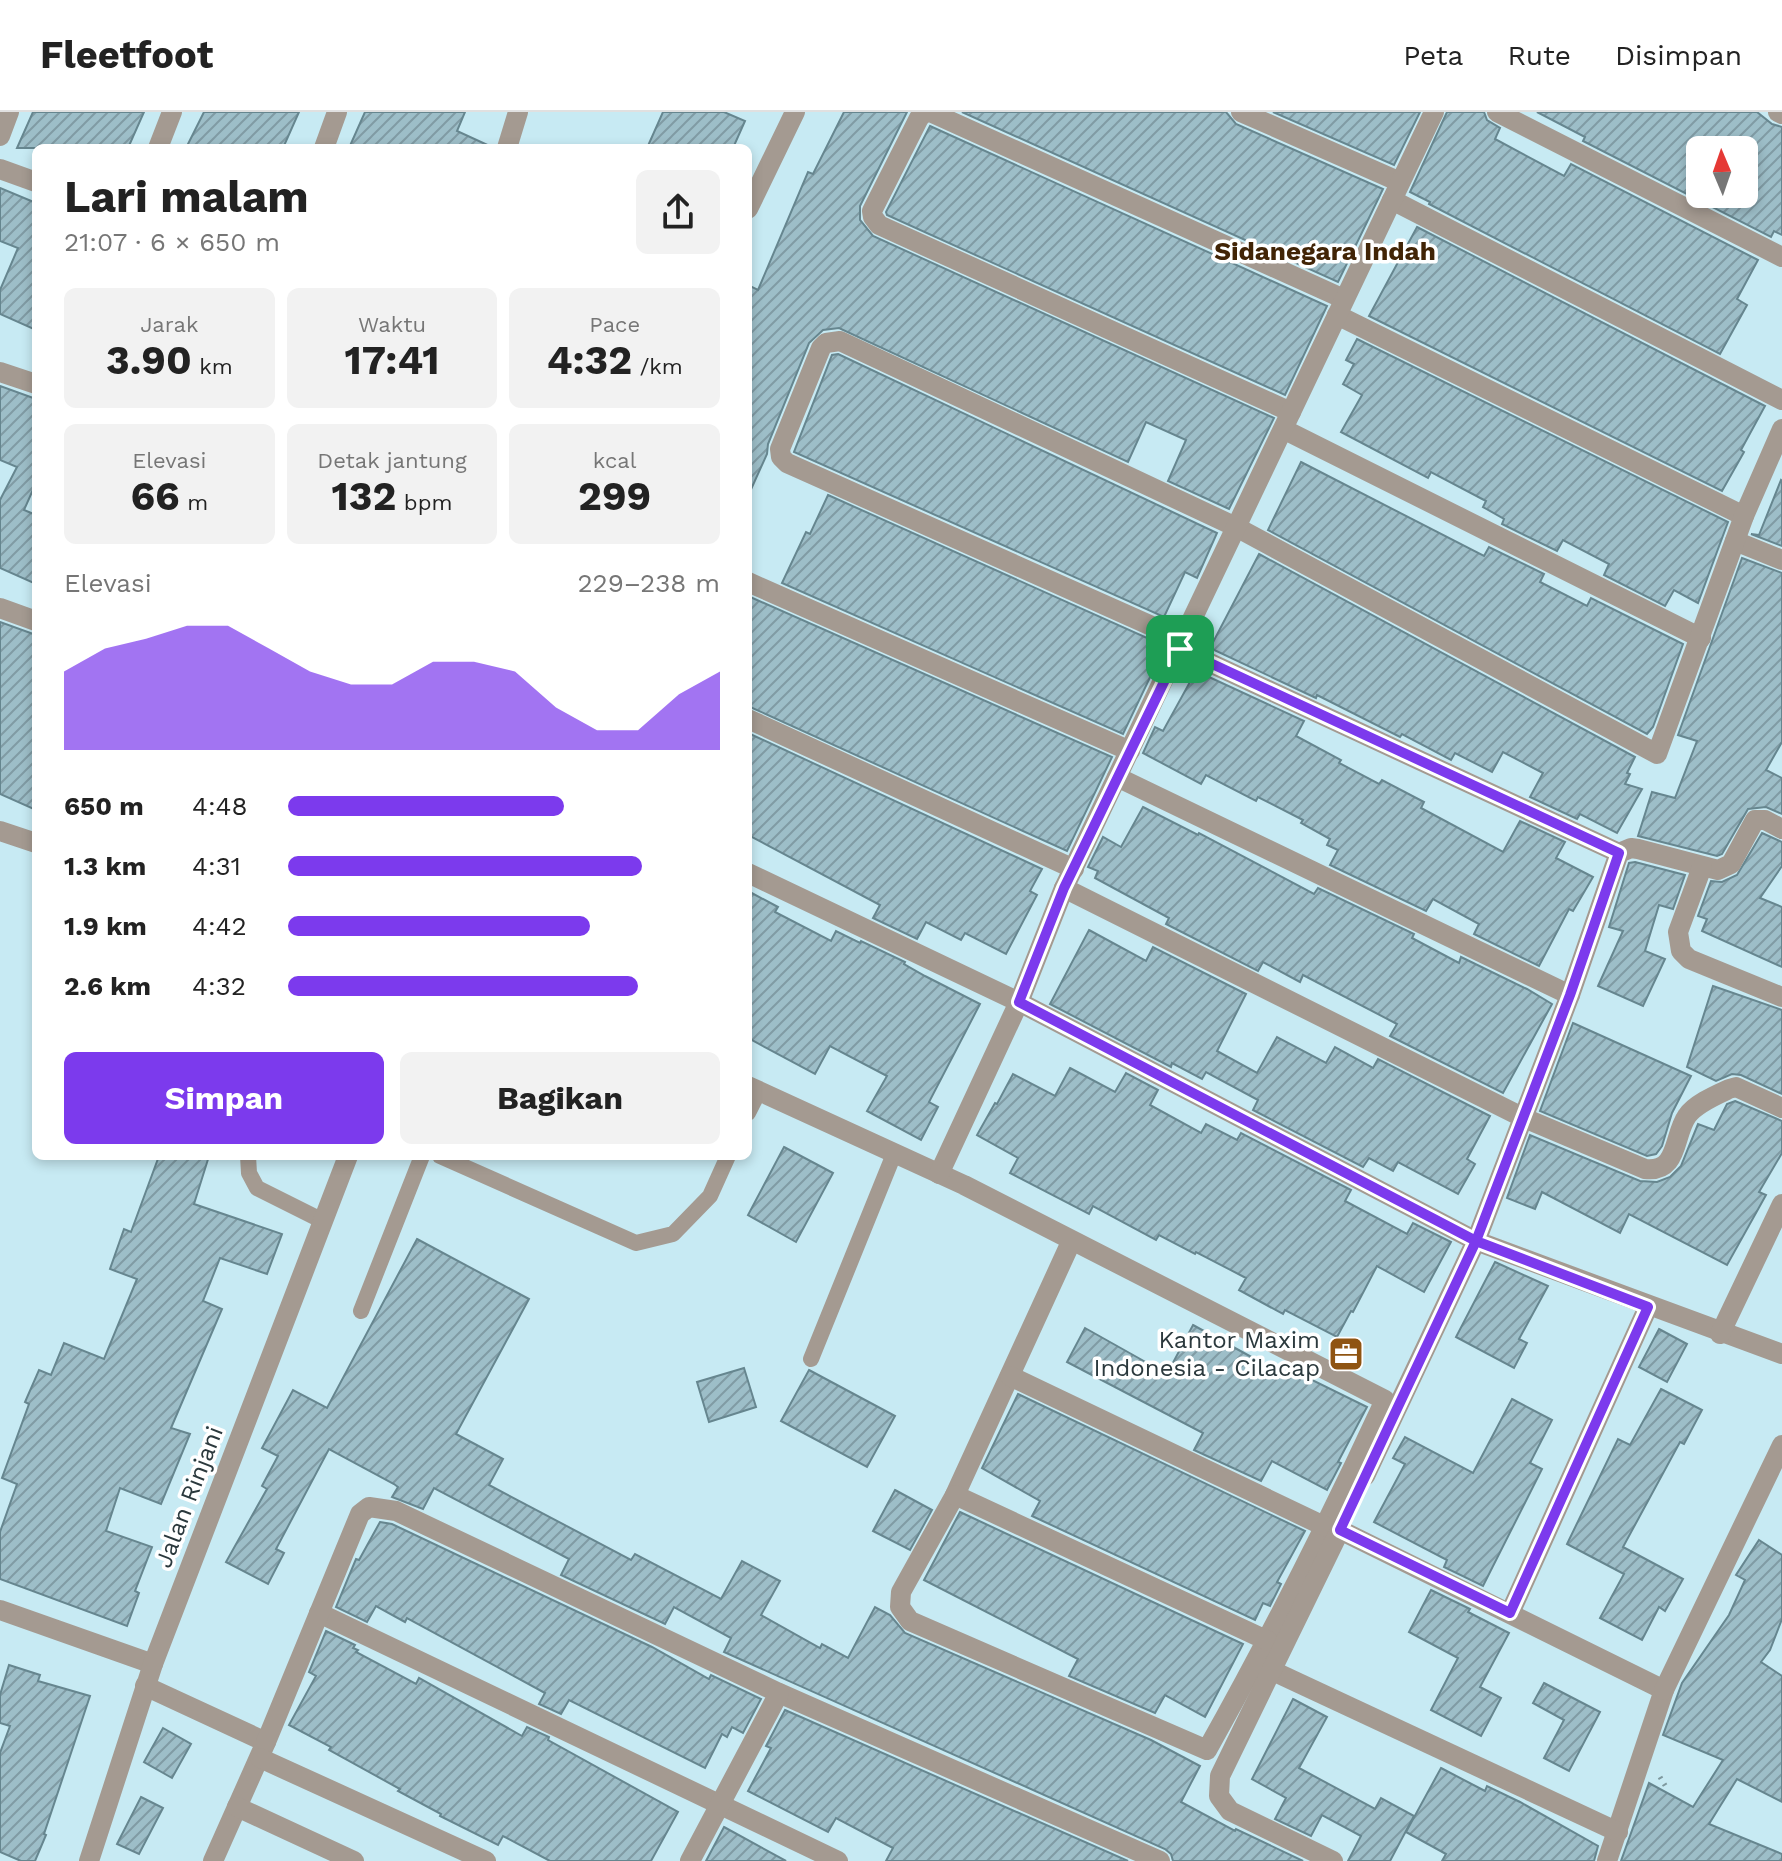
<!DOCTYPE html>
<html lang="id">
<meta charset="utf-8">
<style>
:root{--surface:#fff;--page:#f2f2f2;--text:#222;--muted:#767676;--line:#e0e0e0;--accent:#7c3aed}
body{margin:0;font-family:"Work Sans",sans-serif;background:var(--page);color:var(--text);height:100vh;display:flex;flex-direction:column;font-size:30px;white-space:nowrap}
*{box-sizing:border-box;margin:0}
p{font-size:26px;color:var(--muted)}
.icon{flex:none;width:44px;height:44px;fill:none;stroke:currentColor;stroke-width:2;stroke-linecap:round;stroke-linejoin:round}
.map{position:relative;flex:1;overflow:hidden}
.side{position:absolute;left:32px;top:32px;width:720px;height:1016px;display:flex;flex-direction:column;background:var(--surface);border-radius:12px;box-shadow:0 4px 12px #0003}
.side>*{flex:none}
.needle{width:52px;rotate:358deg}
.fabs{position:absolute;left:1686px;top:24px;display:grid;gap:16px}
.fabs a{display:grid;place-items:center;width:72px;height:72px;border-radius:12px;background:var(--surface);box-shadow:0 4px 12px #0003;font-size:40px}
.pin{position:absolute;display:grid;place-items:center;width:68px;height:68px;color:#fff;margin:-34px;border-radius:16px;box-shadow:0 4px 12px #0006}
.round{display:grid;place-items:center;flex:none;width:84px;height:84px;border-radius:12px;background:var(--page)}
.summary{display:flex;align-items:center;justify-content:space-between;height:136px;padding:0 32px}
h1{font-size:44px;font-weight:700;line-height:60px}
.stats{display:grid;grid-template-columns:repeat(3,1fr);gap:12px;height:136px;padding:8px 32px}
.stats div{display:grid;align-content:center;border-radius:12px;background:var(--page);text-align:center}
.stats b{font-size:40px;font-weight:700}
.stats small{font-size:22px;font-weight:400}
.stats p{font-size:22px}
.chart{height:224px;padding:16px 32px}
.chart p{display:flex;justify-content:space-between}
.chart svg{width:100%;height:144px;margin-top:8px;fill:var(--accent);opacity:.7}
.primary-button{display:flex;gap:16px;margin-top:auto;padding:16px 32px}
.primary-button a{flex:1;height:92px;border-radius:12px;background:var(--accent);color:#fff;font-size:32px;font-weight:700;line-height:92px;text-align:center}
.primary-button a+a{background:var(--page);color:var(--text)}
ul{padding:0 32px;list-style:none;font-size:26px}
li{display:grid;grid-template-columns:128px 96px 1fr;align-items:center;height:60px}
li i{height:20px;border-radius:10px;background:var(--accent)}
header{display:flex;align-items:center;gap:48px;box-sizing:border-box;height:112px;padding:0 40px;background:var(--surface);border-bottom:2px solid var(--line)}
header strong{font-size:38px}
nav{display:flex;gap:44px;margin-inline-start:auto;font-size:28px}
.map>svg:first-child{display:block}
</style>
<header>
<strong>Fleetfoot</strong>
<nav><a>Peta</a><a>Rute</a><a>Disimpan</a></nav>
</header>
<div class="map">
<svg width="1782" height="1749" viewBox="0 0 1782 1749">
<defs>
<pattern id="building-hatch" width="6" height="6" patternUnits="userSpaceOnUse" patternTransform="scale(2)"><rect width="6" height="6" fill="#9dbec8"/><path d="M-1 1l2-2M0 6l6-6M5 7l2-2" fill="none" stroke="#809ba4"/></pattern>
</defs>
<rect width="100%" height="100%" fill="#c7eaf3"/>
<g fill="url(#building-hatch)" stroke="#66868f" stroke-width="2" fill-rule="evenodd">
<path d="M 33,0 L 144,0 L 128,36 L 17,36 Z"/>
<path d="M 204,0 L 299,0 L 283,36 L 186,36 Z"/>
<path d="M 365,0 L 465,0 L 457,19 L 494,36 L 349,36 Z"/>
<path d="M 663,0 L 724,0 L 745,9 L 733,36 L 647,36 Z"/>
<path d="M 844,0 L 907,0 L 860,94 L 860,108 L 873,124 L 1274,306 L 1229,397 L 1168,369 L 1186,328 L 1146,310 L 1128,350 L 839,216 L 823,218 L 809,231 L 768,332 L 767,342 L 748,384 L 748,173 L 758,178 L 808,60 L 813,62 Z"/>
<path d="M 962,0 L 1226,0 L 1236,12 L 1383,77 L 1338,170 Z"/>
<path d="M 1273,0 L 1420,0 L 1394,53 Z"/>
<path d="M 1447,0 L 1484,0 L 1487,8 L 1500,16 L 1495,27 L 1564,64 L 1571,52 L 1758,148 L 1737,187 L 1747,193 L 1720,242 L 1429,92 L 1430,90 L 1410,80 Z"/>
<path d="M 1537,0 L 1757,0 L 1772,12 L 1782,15 L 1782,123 L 1774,119 L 1771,125 L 1583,29 L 1585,25 ZM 1700,38 L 1744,38 L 1744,82 L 1700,82 Z"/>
<path d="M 930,14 L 1327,194 L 1285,283 L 887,103 L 886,100 Z"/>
<path d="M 0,76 L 36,91 L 36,218 L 0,202 L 0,178 L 18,136 L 0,129 Z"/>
<path d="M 1417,115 L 1765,294 L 1741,338 L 1744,340 L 1722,379 L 1369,204 Z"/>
<path d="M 1357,227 L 1728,410 L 1698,491 L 1674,478 L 1665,494 L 1604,463 L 1609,452 L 1563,428 L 1557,439 L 1502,412 L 1504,407 L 1483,395 L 1486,389 L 1431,360 L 1428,366 L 1341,320 L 1362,283 L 1343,272 L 1354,252 L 1346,248 Z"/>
<path d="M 838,242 L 1217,421 L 1197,466 L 1185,460 L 1164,505 L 794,340 L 832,243 Z"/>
<path d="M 0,274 L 36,287 L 36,371 L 24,398 L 36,403 L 36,472 L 0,456 L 0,388 L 17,355 L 0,348 Z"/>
<path d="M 1301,350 L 1484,444 L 1489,435 L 1544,462 L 1540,470 L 1587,494 L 1591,486 L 1683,532 L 1653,615 L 1647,622 L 1268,418 Z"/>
<path d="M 1781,368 L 1782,369 L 1782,434 L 1751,422 L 1759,423 Z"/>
<path d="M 828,383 L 1165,534 L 1123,622 L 782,471 L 806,420 L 810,422 Z"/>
<path d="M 1259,442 L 1635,645 L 1627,661 L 1630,662 L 1625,672 L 1642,677 L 1617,721 L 1580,702 L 1577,707 L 1530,685 L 1543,661 L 1503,640 L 1492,660 L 1455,641 L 1451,648 L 1402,622 L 1400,625 L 1317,583 L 1316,586 L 1210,536 Z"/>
<path d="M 1742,446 L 1782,461 L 1782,630 L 1766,658 L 1782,666 L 1782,702 L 1766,695 L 1748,697 L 1722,742 L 1717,744 L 1638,724 L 1652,680 L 1675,686 L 1697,629 L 1678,623 Z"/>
<path d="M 748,484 L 1112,645 L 1067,739 L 748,594 Z"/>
<path d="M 0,510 L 36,523 L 36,698 L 0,682 Z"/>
<path d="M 1196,559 L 1304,609 L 1296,624 L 1341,648 L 1339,651 L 1379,672 L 1382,668 L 1424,690 L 1421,696 L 1503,740 L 1520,709 L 1565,730 L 1556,746 L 1593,765 L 1573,799 L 1569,797 L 1539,854 L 1474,822 L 1479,812 L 1433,787 L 1426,799 L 1330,753 L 1338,738 L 1327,733 L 1330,727 L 1301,711 L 1303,708 L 1258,685 L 1256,689 L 1206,663 L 1201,672 L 1143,641 L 1155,615 L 1163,619 Z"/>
<path d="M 748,621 L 1042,757 L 1030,779 L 1037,783 L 1006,842 L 965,821 L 961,828 L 926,810 L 917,827 L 873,806 L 880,793 L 748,723 Z"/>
<path d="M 1143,695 L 1198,723 L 1199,721 L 1314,782 L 1318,776 L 1414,822 L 1412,826 L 1459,851 L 1461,845 L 1527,877 L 1552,892 L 1503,981 L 1390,924 L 1397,912 L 1303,863 L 1300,870 L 1263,850 L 1258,859 L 1166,812 L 1169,806 L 1095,766 L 1098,759 L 1088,755 L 1103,725 L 1121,735 Z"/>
<path d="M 1762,721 L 1782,730 L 1782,754 L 1760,786 L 1782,795 L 1782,855 L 1702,819 L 1707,807 L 1698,804 L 1711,769 L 1722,770 L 1737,763 Z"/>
<path d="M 1635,750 L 1685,763 L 1673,797 L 1659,793 L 1645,839 L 1665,847 L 1643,894 L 1598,874 L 1623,819 L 1609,815 L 1629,751 Z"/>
<path d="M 748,779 L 778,795 L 775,800 L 831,829 L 836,819 L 860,831 L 861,829 L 905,850 L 904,852 L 925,864 L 980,892 L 929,990 L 938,995 L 921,1028 L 867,999 L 887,964 L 830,934 L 815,962 L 748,926 Z"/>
<path d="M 1089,818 L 1146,849 L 1153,835 L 1246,882 L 1217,939 L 1257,961 L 1277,925 L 1326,951 L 1335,935 L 1373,956 L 1378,947 L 1490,1004 L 1467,1047 L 1475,1052 L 1458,1082 L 1398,1050 L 1393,1059 L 1369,1046 L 1363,1055 L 1253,998 L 1258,988 L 1206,960 L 1202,967 L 1172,951 L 1171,955 L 1050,892 Z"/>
<path d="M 1713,874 L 1782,898 L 1782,982 L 1741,963 L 1732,962 L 1716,969 L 1687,955 Z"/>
<path d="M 1573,911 L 1691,964 L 1672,1001 L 1662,1034 L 1656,1042 L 1647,1044 L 1540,999 Z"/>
<path d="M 1070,956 L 1115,980 L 1126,961 L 1158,978 L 1150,993 L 1201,1021 L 1206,1012 L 1237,1028 L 1241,1021 L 1351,1078 L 1345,1089 L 1407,1122 L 1413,1111 L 1451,1130 L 1424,1180 L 1377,1154 L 1353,1200 L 1351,1199 L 1337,1225 L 1285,1198 L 1283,1202 L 1239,1178 L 1246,1166 L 1196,1140 L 1195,1142 L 1159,1123 L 1156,1128 L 1093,1094 L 1089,1102 L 1010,1061 L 1018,1046 L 977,1023 L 995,991 L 997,992 L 1013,962 L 1055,984 Z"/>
<path d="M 1735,989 L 1782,1009 L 1782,1041 L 1759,1080 L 1766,1083 L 1727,1153 L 1629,1102 L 1620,1121 L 1542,1080 L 1535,1097 L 1507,1086 L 1530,1023 L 1640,1069 L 1657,1070 L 1670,1065 L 1681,1054 L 1698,1012 L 1714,1018 L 1727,992 Z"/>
<path d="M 784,1035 L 833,1061 L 796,1130 L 748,1103 Z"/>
<path d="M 159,1044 L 209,1044 L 194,1092 L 282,1122 L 267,1162 L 220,1146 L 203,1189 L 222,1197 L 171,1316 L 190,1322 L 161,1392 L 120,1376 L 106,1419 L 152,1435 L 135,1479 L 139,1481 L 127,1514 L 0,1467 L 0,1420 L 17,1372 L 2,1366 L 29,1292 L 25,1290 L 39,1258 L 51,1263 L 64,1231 L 104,1247 L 137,1167 L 110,1157 L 124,1117 L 131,1120 Z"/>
<path d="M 417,1127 L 529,1187 L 456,1322 L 503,1347 L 489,1373 L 631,1448 L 635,1442 L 721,1487 L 742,1449 L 780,1469 L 761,1503 L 820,1536 L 822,1532 L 848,1546 L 875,1495 L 890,1503 L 905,1521 L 1151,1628 L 1200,1654 L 1181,1690 L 1235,1719 L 1236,1717 L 1303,1749 L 1173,1749 L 1171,1742 L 1165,1737 L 724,1540 L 731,1526 L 674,1495 L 665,1512 L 561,1463 L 569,1447 L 434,1376 L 423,1397 L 392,1385 L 398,1375 L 394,1372 L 329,1337 L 276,1437 L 284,1441 L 268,1472 L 226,1450 L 267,1377 L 262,1374 L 278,1344 L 262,1336 L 293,1278 L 327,1296 Z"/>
<path d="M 1495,1150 L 1548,1174 L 1519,1227 L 1527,1231 L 1514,1256 L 1456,1225 Z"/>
<path d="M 1193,1213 L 1288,1265 L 1292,1258 L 1367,1295 L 1338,1350 L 1341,1351 L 1327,1378 L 1272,1349 L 1261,1369 L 1194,1338 L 1203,1321 L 1067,1250 L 1085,1216 L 1167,1262 Z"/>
<path d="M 1659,1217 L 1687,1232 L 1667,1270 L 1639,1255 Z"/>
<path d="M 744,1256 L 756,1295 L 709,1310 L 697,1270 Z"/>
<path d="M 809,1258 L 895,1304 L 867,1355 L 781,1309 Z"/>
<path d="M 1661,1277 L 1702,1298 L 1684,1332 L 1680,1330 L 1623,1435 L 1683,1467 L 1665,1499 L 1659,1495 L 1642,1528 L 1600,1506 L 1624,1462 L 1567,1432 L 1618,1327 L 1630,1333 Z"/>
<path d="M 1018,1282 L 1305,1419 L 1277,1470 L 1281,1472 L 1270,1494 L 1263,1491 L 1255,1508 L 1032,1404 L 1040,1389 L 982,1356 Z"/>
<path d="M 1512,1287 L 1552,1308 L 1530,1351 L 1542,1357 L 1483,1474 L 1444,1455 L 1447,1448 L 1374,1410 L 1405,1352 L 1393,1346 L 1405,1325 L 1473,1361 Z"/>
<path d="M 895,1378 L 932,1398 L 910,1438 L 873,1419 Z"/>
<path d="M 960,1400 L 1243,1532 L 1205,1605 L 1165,1583 L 1155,1601 L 1069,1564 L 1078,1547 L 924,1468 Z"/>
<path d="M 380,1410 L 392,1412 L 652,1535 L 709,1567 L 711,1563 L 761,1587 L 743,1621 L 732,1615 L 727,1625 L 722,1622 L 705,1656 L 569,1588 L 561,1602 L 539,1592 L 545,1581 L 407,1506 L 405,1510 L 376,1494 L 367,1510 L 336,1495 L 356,1447 L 359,1448 Z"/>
<path d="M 1759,1428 L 1782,1443 L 1782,1507 L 1770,1538 L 1761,1550 L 1782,1564 L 1782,1690 L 1737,1667 L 1709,1712 L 1782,1742 L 1782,1749 L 1621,1749 L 1649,1671 L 1693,1695 L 1723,1648 L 1663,1623 L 1682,1571 L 1729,1503 L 1745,1468 L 1736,1463 Z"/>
<path d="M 1431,1478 L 1470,1497 L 1468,1500 L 1509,1521 L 1480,1575 L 1501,1586 L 1481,1624 L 1431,1598 L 1458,1546 L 1409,1520 Z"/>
<path d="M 326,1519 L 355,1533 L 353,1536 L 358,1538 L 356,1540 L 416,1572 L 419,1566 L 522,1624 L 527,1615 L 549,1625 L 548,1628 L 678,1700 L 651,1749 L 550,1749 L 503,1724 L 498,1733 L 440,1704 L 441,1702 L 398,1679 L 400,1677 L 329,1638 L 331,1635 L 289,1613 L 316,1564 L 309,1560 Z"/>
<path d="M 9,1553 L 40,1563 L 38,1569 L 90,1584 L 44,1722 L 46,1723 L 35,1749 L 21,1749 L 0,1740 L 0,1641 L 10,1614 L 0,1611 L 0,1583 Z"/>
<path d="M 1544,1571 L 1600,1600 L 1569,1659 L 1544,1646 L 1564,1608 L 1533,1591 Z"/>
<path d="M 1293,1587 L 1327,1605 L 1299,1656 L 1375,1697 L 1381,1686 L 1414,1704 L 1390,1749 L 1348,1749 L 1361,1724 L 1322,1703 L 1311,1724 L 1275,1707 L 1286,1686 L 1252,1667 Z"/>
<path d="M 785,1598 L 1128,1749 L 886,1749 L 893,1736 L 836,1706 L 828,1720 L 748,1679 L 771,1636 L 766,1634 Z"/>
<path d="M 163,1616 L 191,1632 L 172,1666 L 144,1650 Z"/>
<path d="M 1441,1656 L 1485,1679 L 1487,1674 L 1520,1690 L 1598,1734 L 1594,1749 L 1442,1749 L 1446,1742 L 1406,1720 Z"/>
<path d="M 141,1685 L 163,1696 L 139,1742 L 117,1732 Z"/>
<path d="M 724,1715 L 786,1749 L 706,1749 Z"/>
</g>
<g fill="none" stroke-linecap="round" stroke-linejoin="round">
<path stroke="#7e989e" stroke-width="5" stroke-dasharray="2 6" stroke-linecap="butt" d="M 1660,1665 L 1666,1675"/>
<g stroke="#a49a91" stroke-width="16">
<path d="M 748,1001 L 759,979"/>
<path d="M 248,1044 L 249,1061 L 257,1076 L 323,1109"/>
<path d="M 440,1044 L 636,1131 L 673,1122 L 710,1084 L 728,1044"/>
<path d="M 361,1199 L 422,1044"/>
<path d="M 811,1247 L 894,1042"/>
</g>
<g stroke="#a49a91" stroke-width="20">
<path d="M 1241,0 L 1400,70"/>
<path d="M 1497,0 L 1782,145"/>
<path d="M 1778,0 L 1782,2"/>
<path d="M 0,24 L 9,0"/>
<path d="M 158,36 L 172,0"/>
<path d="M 324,36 L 337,0"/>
<path d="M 507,36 L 518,0"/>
<path d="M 0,57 L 36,70"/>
<path d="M 1392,88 L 1782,288"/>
<path d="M 1337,203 L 1744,404"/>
<path d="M 0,260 L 36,272"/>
<path d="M 1291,300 L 879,113 L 873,105 L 872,99 L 919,6 L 924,1 L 930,0 L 1344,187"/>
<path d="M 1285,318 L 1701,526"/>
<path d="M 1735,429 L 1782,448"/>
<path d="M 748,470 L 1130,639"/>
<path d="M 0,496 L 36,509"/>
<path d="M 1183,528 L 787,351 L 781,345 L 780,337 L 821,236 L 826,231 L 840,229 L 1236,415 L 1657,642 L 1744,404 L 1782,317"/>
<path d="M 1180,537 L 1619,741"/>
<path d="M 748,607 L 1074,757"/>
<path d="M 1117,665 L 1570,883"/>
<path d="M 1782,717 L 1765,708 L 1755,708 L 1731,752 L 1718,758 L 1638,737 L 1631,736 L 1619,741 L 1570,883 L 1476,1129 L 1782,1242"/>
<path d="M 0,719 L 36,731"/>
<path d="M 1702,755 L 1678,820 L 1681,839 L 1689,847 L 1782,885"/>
<path d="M 748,761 L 1019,890 L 1476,1129 L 1365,1364"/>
<path d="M 1064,776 L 1524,1006 L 1645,1057 C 1679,1061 1673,1024 1687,1004 C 1695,992 1716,983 1729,977 L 1736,975 L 1782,996"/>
<path d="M 748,974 L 964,1073 L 1385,1288 C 1330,1407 1271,1524 1207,1638 L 910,1509 L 900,1495 L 901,1480 L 955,1383 L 1071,1130"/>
<path d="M 939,1062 L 1019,890 L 1064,776 L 1434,0"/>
<path d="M 1720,1222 L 1782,1092"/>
<path d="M 1010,1264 L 1326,1415"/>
<path d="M 955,1383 L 1268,1529"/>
<path d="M 1340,1418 L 1664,1578 L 1607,1749"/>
<path d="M 0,1498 L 153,1552"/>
<path d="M 319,1501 L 838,1749"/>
<path d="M 1510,1501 L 1648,1195"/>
<path d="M 1273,1559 L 1618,1720"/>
<path d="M 145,1574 L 266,1630 L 213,1749"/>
<path d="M 1664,1578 L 1782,1333"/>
<path d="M 266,1630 L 360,1402 L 369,1395 L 396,1399 L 779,1581 L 1160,1749"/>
<path d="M 260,1646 L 486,1749"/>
<path d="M 237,1695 L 354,1749"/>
<path d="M 690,1749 L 779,1581"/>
<path d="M 1333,1749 L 1230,1699 L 1219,1684 L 1220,1664 L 1338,1422"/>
</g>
<g stroke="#a49a91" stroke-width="20">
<path d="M 748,97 L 795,0"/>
<path d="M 89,1749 L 153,1552 L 348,1044"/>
</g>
</g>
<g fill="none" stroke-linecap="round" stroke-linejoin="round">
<defs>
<path id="route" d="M 1180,537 L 1064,776 L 1019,890 L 1476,1129 L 1340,1418 L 1510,1501 L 1648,1195 L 1476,1129 L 1570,883 L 1619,741 L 1180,537"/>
</defs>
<use href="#route" stroke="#fff" stroke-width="16"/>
<use href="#route" stroke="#7c3aed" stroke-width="10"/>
</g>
<defs>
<symbol id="office-square" viewBox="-11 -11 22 22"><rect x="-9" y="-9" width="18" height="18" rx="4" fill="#8f5412" stroke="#fff"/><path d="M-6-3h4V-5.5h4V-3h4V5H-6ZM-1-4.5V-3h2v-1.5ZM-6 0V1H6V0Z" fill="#fff"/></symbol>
</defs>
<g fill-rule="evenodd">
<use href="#office-square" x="1326" y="1222" width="40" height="40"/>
</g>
<g text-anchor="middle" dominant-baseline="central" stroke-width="7" stroke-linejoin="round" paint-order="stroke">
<g font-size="24" fill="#2b393d" stroke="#fff" text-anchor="end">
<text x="1320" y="1228">Kantor Maxim<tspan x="1320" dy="28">Indonesia - Cilacap</tspan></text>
</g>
<g font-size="24" fill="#2b393d" stroke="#fff">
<text transform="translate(189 1385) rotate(-69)">Jalan Rinjani</text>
</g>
<g font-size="26" font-weight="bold" fill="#412406" stroke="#fff">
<text x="1325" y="139">Sidanegara Indah</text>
</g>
</g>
</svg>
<div class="fabs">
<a><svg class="needle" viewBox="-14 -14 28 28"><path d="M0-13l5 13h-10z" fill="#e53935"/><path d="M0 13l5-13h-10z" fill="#767676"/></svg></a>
</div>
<div class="pin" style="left:1180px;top:537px;background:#1e9e55"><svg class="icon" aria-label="arrive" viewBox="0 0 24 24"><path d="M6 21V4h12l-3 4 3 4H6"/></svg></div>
<section class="side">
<div class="summary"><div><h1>Lari malam</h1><p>21:07 · 6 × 650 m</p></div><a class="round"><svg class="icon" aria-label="share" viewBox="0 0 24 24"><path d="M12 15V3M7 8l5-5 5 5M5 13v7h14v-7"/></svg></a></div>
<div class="stats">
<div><p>Jarak</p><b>3.90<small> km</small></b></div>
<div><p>Waktu</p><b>17:41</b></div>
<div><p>Pace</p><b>4:32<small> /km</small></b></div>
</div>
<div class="stats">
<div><p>Elevasi</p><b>66<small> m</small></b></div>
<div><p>Detak jantung</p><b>132<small> bpm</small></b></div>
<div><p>kcal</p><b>299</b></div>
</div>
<div class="chart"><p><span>Elevasi</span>229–238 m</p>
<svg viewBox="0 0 160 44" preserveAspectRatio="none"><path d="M0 44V20L10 13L20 10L30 6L40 6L50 13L60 20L70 24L80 24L90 17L100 17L110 20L120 31L130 38L140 38L150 27L160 20V44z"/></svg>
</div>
<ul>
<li><b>650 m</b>4:48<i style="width:64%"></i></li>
<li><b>1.3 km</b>4:31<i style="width:82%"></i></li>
<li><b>1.9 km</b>4:42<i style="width:70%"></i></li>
<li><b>2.6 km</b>4:32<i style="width:81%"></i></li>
</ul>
<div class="primary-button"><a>Simpan</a><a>Bagikan</a></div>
</section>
</div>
